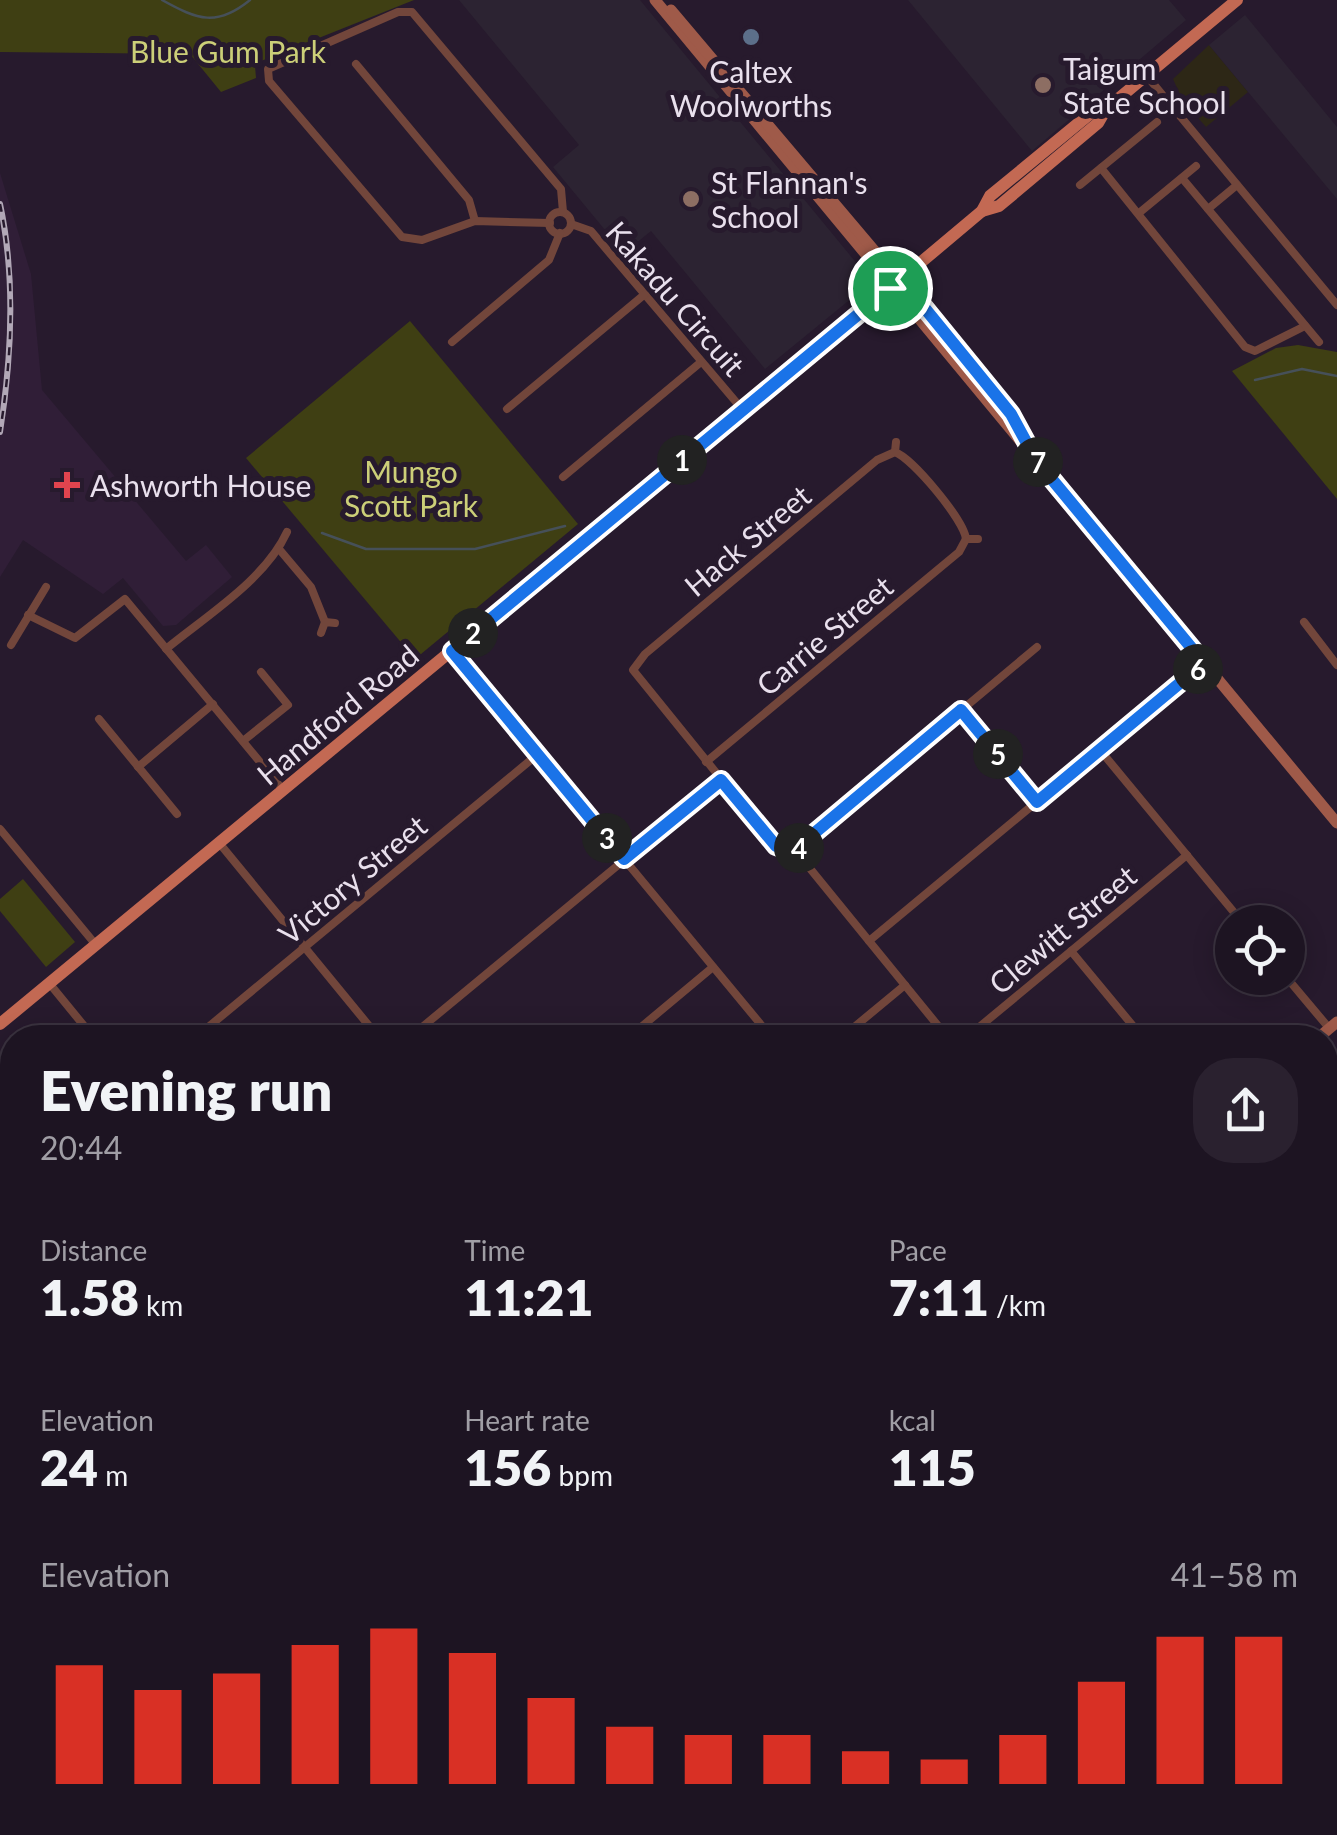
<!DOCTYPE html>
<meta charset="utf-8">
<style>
:root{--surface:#1d1422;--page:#2a212f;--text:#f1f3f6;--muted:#a09ea5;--line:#3b3340;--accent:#d93025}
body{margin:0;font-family:Lato,sans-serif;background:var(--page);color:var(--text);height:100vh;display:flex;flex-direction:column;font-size:38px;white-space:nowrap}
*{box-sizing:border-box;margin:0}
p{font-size:32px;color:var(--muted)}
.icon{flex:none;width:55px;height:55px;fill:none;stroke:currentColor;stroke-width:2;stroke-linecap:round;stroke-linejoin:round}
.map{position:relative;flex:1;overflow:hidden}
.sheet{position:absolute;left:0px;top:1025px;width:1338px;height:810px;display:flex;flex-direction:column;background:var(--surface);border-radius:40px 40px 0 0;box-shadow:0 5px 25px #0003,0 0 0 2px var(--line)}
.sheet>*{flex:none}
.controls{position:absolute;left:1215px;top:905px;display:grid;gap:20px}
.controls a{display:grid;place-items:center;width:90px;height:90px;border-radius:50%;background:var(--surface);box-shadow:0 5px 25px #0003,0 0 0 2px var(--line);font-size:50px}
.pin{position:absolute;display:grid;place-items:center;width:85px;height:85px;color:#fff;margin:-42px;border:5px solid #fff;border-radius:50%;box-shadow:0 2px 10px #0007}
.km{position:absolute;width:50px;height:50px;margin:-25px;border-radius:50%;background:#222;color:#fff;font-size:28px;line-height:50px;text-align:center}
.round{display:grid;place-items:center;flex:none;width:105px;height:105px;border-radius:40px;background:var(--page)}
.overview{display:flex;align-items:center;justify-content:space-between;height:170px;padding:0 40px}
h1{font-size:55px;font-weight:800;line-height:75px}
.metrics{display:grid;grid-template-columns:repeat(3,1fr);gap:15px;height:170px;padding:10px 40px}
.metrics div{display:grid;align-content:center}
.metrics b{font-size:50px;font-weight:800}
.metrics small{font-size:28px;font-weight:400}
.metrics p{font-size:28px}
.chart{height:280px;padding:20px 40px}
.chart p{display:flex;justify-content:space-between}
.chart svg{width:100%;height:180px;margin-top:10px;stroke:var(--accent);stroke-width:6}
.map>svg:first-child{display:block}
</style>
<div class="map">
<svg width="1337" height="1835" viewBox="0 0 1337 1835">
<rect width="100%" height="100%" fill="#271a2d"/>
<path fill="#2d2716" d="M 1209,45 L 1248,92 L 1206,127 L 1182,99 L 1173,79 Z"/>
<path fill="#301e37" d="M 0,173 L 31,274 L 42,390 L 186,561 L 206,545 L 232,577 L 176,625 L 163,626 L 123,578 L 103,594 L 23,540 L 0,577 Z"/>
<g fill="#2c2332">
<path d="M 459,0 L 640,0 L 863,271 L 863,289 L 765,369 L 651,231 L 624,253 L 553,167 L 579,145 Z"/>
<path d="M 908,0 L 1169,0 L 1186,20 L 1032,151 Z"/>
<path d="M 1245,15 L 1337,127 L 1337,199 L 1209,45 Z"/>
</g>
<g fill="#3f3f13">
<path d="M 0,0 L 414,0 L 261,61 L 255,66 L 256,78 L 221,92 L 190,54 L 0,52 Z"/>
<path d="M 410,321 L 578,524 L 415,659 L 246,458 Z"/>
<path d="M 1298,345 L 1337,352 L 1337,499 L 1232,371 L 1276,348 Z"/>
<path d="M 23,879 L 75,942 L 46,967 L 0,911 L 0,899 Z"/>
<path d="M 12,1536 L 12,1822 L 339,1822 L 349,1835 L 0,1835 L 0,1546 Z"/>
</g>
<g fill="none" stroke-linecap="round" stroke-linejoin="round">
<g stroke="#465059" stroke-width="2.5">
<path d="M 162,0 C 198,20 217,27 250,0"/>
<path d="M 1255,380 L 1302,369 L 1337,376"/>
<path d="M 322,533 L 366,549 L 475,549 L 565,526"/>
</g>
<g stroke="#72463b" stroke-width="8">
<path d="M 356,64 L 469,200 L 475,221"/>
<path d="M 1146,75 L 1337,305"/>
<path d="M 1101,168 L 1245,347 L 1255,351 L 1305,326"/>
<path d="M 1182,178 L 1319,342"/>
<path d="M 1080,185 L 1157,122"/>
<path d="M 1208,209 L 1237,185"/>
<circle cx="560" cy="223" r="11"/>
<path d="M 1139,213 L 1196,166"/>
<path d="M 550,223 L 475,221 L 422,240 L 402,237 L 269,81 L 268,69 L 398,12 L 412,12 L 561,189 L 563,212"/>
<path d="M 571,224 L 591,231 L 742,409"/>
<path d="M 452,342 L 549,260 L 560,233"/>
<path d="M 507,409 L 645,294"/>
<path d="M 896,442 L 895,452 C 913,459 964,520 966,539 L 978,539"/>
<path d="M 895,452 L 877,460 L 645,654 L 633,670 L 773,843 L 799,855 L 948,1038"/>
<path d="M 563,477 L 701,362"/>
<path d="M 279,549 L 311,587 L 325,622"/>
<path d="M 28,615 L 75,638 L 125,599 L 284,791"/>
<path d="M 1304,622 L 1337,665"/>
<path d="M 321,633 L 325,622 L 335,623"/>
<path d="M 11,645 L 46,587"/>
<path d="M 166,649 C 206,616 265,580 287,532"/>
<path d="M 452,651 L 772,1038"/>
<path d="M 961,710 L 1037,802"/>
<path d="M 99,719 L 177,814"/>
<path d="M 243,741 L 288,705 L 261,672"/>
<path d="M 1100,750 L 1242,922"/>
<path d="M 706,762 L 959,552 L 966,539"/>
<path d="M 138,767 L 213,704"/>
<path d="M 0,829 L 96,945"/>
<path d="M 220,844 L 379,1038"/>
<path d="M 799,855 L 805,841 L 1037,647"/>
<path d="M 869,941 L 1204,663"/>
<path d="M 1071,951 L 1143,1038"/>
<path d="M 1287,978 L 1329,1028"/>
<path d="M 49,983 L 94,1038"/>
<path d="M 195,1038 L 538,754"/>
<path d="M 409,1038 L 721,780"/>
<path d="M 628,1038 L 713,967"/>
<path d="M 841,1038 L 905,985"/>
<path d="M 966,1038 L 1187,855"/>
<path d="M 1325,1209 L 1337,1199"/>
<path d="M 1325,1234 L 1337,1249"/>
<path d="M 0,1459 L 12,1448"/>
<path d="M 1325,1478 L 1337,1469"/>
<path d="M 1325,1500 L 1337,1517"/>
<path d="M 1325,1707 L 1337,1721"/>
<path d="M 532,1822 L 542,1835"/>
<path d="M 745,1822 L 755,1835"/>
<path d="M 1031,1822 L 1042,1835"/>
<path d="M 782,1835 L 797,1822"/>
<path d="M 998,1835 L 1012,1822"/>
<path d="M 1313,1835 L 1337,1815"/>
</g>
<g stroke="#9f5a49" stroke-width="11">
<path d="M 655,0 L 1337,823"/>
<path d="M 671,10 L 988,385 L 1018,424 L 1032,451"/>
<path d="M 1318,1038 L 1337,1022"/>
<path d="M 0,1394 L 12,1409"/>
<path d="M 354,1822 L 364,1835"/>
<path d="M 374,1835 L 379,1822"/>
</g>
<g stroke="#c36953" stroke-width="12">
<path d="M 982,211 L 999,206 L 1098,123 L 1106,109"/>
<path d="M 0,1024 L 913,269 L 982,211 L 990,196 L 1091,113 L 1106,109 L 1237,0"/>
</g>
<defs>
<path id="rail" d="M 0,204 C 16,279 12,356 0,432"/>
</defs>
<use href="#rail" stroke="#b2a8b7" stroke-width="6"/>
<use href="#rail" stroke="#271a2d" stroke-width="2.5" stroke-dasharray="8" stroke-linecap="butt"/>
</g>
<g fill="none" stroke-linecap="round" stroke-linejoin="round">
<defs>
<path id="route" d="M 901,279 L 1011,414 L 1036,460 L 1204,663 L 1037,802 L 961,710 L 805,841 L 799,855 L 776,846 L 721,780 L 624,859 L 452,651 Z"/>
</defs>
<use href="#route" stroke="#fff" stroke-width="20"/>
<use href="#route" stroke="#1a73e8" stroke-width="12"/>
</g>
<circle fill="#5c6f8a" stroke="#271a2d" stroke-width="4" cx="751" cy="37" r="10"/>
<g fill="#8d6e63" stroke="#271a2d" stroke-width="4">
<circle cx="1043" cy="85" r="10"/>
<circle cx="691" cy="199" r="10"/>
</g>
<path fill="#e0444e" stroke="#271a2d" stroke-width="4" d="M62 470h10v10h10v10h-10v10h-10v-10h-10v-10h10z"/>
<g text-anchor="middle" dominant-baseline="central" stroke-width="10" stroke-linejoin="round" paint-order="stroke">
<g font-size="30" fill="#cccf78" stroke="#271a2d">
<text x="228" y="51">Blue Gum Park</text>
<text x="411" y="471">Mungo<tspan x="411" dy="34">Scott Park</tspan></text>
</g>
<g font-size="30" fill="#e9e0ed" stroke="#271a2d" text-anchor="start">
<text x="1063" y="68">Taigum<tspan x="1063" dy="34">State School</tspan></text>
<text x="751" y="71" text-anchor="middle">Caltex<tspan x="751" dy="34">Woolworths</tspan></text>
<text x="711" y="182">St Flannan's<tspan x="711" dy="34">School</tspan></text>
<text x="90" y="485">Ashworth House</text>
</g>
<g font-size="30" fill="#e9e0ed" stroke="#271a2d">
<text transform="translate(676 298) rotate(49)">Kakadu Circuit</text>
<text transform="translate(747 540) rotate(-40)">Hack Street</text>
<text transform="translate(824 635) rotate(-40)">Carrie Street</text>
<text transform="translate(337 714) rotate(-40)">Handford Road</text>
<text transform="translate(352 879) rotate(-40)">Victory Street</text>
<text transform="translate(1062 929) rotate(-40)">Clewitt Street</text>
</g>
</g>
</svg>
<div class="controls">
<a><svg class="icon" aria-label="locate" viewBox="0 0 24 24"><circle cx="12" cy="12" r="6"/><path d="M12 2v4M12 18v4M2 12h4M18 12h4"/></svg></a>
</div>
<div class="pin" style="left:890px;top:288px;background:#1e9e55"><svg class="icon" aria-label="arrive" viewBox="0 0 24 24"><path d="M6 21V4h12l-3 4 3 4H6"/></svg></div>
<b class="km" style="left:682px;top:460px">1</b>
<b class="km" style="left:473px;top:633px">2</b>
<b class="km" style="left:607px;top:838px">3</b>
<b class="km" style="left:799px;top:848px">4</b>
<b class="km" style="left:998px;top:754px">5</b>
<b class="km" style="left:1198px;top:669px">6</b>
<b class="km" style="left:1038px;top:462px">7</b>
<section class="sheet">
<div class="overview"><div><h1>Evening run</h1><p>20:44</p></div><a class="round"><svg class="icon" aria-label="share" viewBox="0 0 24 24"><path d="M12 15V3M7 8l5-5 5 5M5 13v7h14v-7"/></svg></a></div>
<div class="metrics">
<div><p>Distance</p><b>1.58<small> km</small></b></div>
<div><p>Time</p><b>11:21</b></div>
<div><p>Pace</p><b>7:11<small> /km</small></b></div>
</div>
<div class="metrics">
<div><p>Elevation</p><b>24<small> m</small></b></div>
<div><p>Heart rate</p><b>156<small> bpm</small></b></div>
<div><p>kcal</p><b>115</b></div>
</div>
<div class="chart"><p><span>Elevation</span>41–58 m</p>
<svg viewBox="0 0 160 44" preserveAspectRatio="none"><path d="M5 44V15M15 44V21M25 44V17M35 44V10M45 44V6M55 44V12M65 44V23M75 44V30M85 44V32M95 44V32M105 44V36M115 44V38M125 44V32M135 44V19M145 44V8M155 44V8"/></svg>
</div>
</section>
</div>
